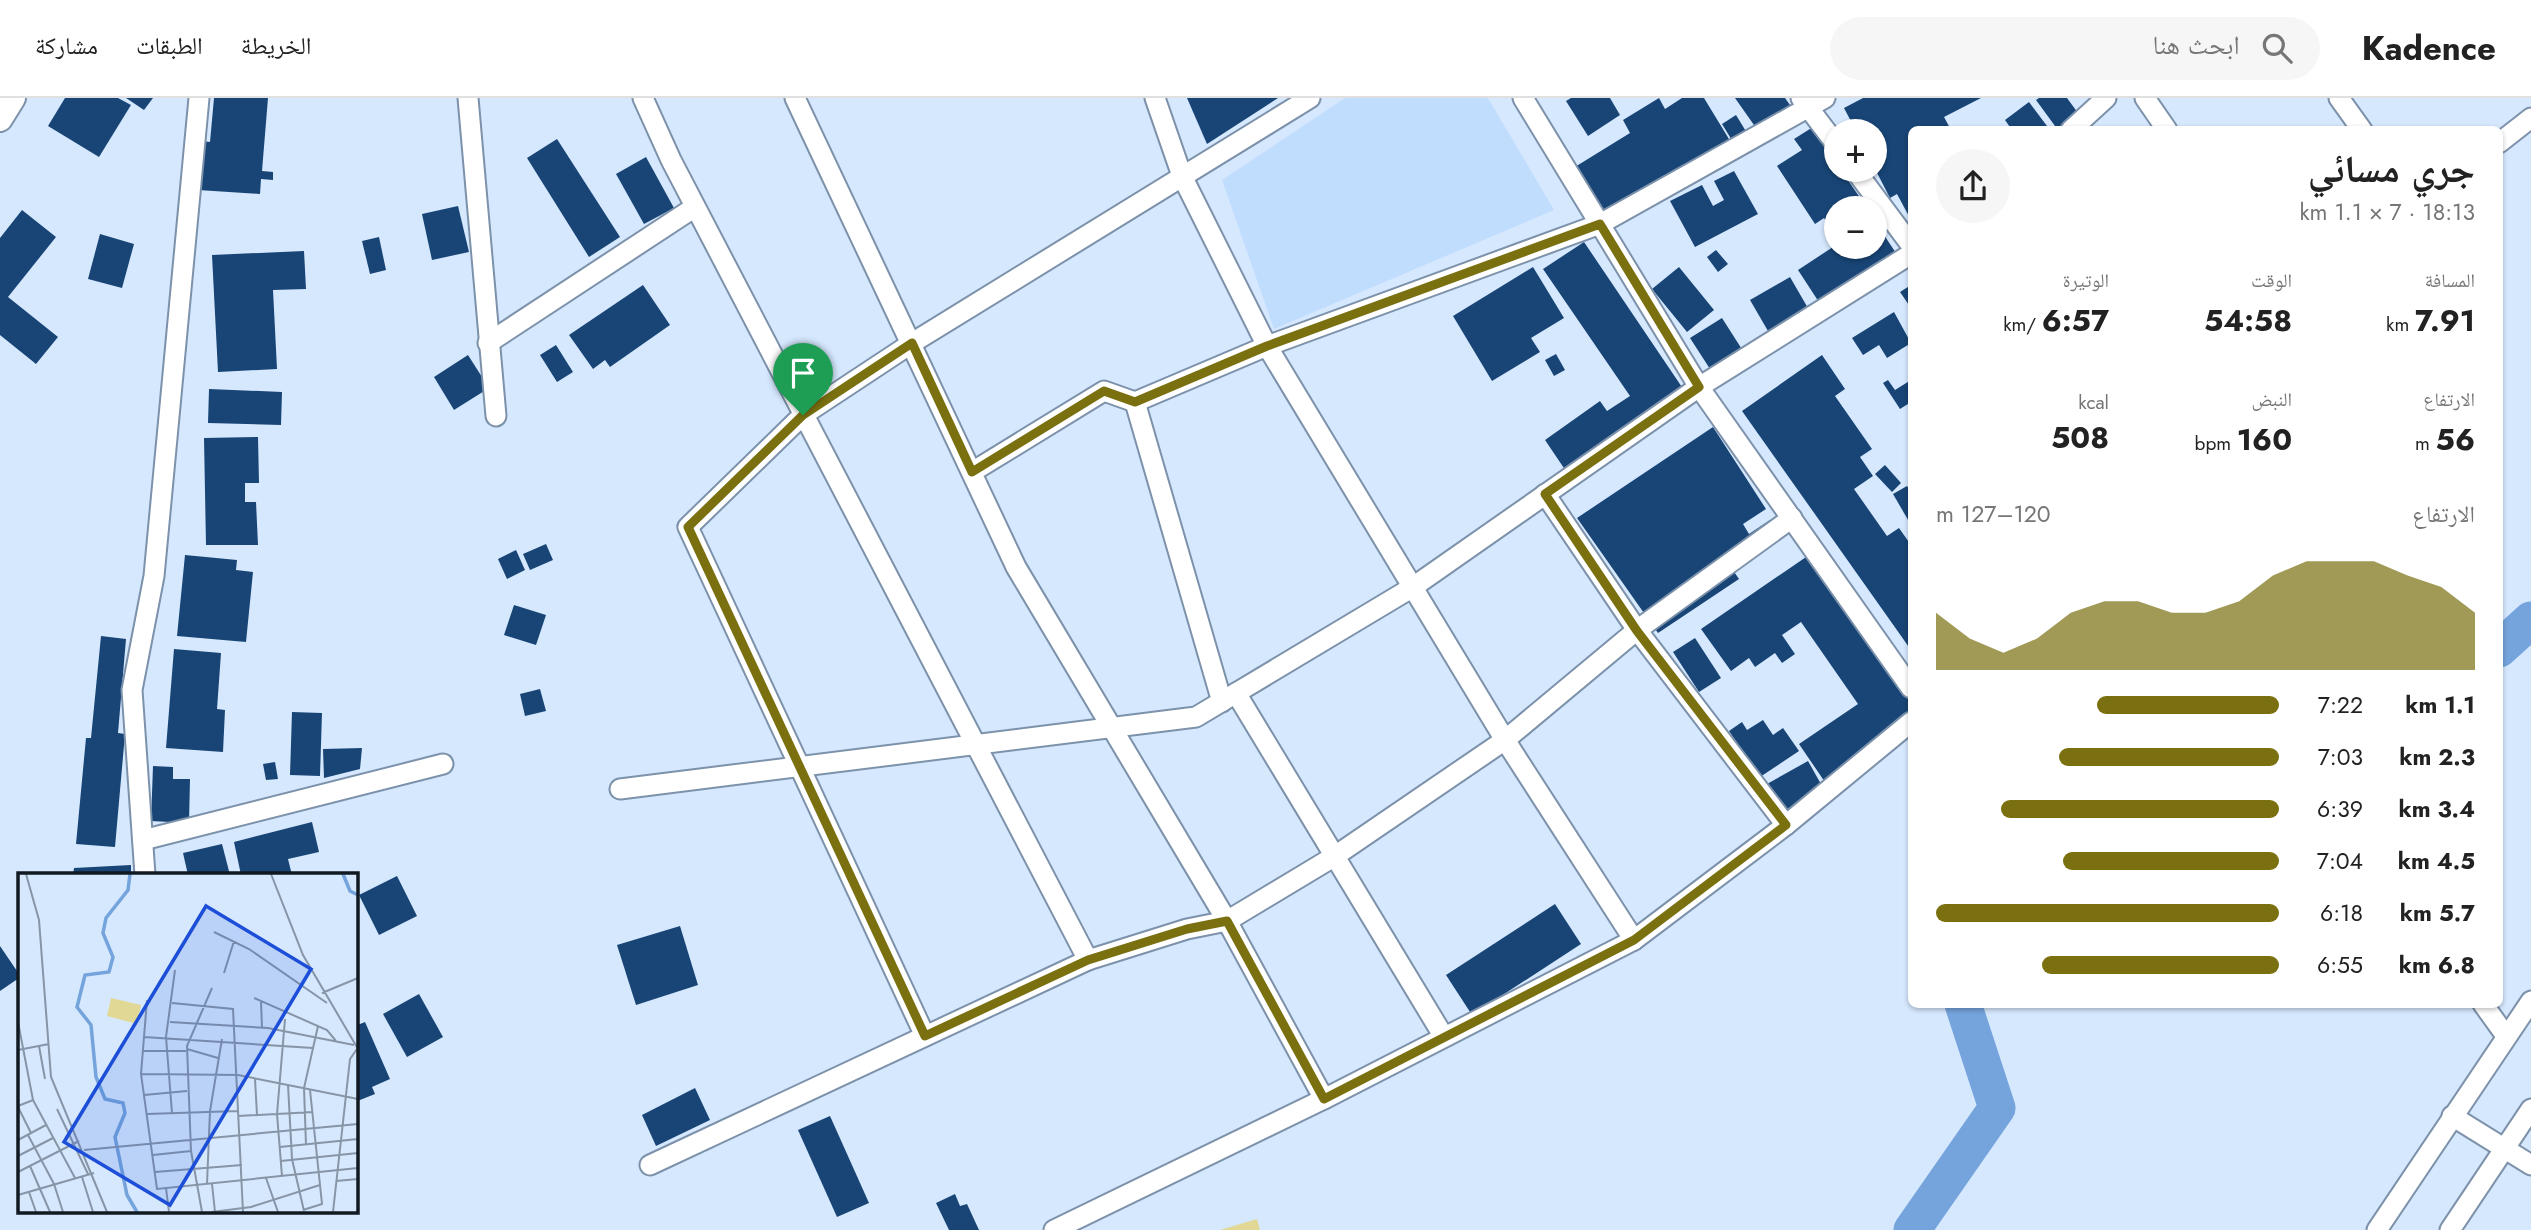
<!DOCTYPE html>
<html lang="ar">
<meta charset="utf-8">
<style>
:root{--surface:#fff;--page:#f6f6f6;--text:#222;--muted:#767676;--line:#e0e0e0;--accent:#7a700f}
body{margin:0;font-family:Jost,"Noto Naskh Arabic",sans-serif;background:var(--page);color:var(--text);direction:rtl;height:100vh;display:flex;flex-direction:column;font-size:26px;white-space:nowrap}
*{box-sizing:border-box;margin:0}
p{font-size:23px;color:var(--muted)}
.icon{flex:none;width:38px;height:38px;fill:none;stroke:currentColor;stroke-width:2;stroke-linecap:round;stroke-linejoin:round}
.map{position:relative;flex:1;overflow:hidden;direction:ltr}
.sheet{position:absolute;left:1908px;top:28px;width:595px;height:882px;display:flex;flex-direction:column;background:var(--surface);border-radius:10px;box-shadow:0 2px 5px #0004;direction:rtl}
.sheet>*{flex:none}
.controls{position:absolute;left:1824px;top:21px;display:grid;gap:14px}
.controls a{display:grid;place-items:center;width:63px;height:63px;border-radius:50%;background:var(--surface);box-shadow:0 2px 5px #0004;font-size:35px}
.pin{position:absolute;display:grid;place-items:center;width:60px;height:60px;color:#fff;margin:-72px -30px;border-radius:50% 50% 50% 0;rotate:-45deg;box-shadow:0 0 7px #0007}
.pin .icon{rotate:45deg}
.round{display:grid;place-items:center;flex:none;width:74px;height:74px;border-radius:37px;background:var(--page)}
.head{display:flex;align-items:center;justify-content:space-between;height:119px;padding:0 28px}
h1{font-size:38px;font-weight:700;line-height:52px}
.metrics{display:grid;grid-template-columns:repeat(3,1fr);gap:10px;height:119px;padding:7px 28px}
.metrics div{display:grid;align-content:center}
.metrics b{font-size:30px;font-weight:700}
.metrics small{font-size:19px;font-weight:400}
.metrics p{font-size:19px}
.chart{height:196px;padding:14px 28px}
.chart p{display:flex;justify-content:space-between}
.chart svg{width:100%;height:126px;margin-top:7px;fill:var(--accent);opacity:.7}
ul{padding:0 28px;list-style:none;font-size:23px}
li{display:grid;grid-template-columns:112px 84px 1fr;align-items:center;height:52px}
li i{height:18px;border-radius:9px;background:var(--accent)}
header{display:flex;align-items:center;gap:42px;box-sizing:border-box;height:98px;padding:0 35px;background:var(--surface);border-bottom:2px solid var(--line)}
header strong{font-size:33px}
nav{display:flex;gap:38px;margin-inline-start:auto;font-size:24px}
.search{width:490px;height:63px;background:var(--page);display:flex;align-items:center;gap:18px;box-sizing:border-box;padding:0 24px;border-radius:38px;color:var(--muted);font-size:26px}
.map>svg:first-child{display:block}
</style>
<header>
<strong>Kadence</strong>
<div class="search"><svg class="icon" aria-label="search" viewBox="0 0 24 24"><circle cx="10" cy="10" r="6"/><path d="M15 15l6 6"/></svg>ابحث هنا</div>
<nav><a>الخريطة</a><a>الطبقات</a><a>مشاركة</a></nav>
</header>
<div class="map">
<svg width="2531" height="1132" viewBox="0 0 2531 1132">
<rect width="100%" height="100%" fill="#d6e8fe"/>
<path fill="#c1ddfe" d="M 1345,0 L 1488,0 L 1554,112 L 1274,231 L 1222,82 Z"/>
<path fill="#e0d894" d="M 1257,1121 L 1260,1132 L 1220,1132 Z"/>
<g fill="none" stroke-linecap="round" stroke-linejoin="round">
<g stroke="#75a4dc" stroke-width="37">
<path d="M 2499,551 L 2531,522"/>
<path d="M 1912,1132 L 1997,1010 L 1963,906"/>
</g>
</g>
<g fill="#184576">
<path d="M 65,0 L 118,0 L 131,7 L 99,59 L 48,28 Z"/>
<path d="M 126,0 L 153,0 L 144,12 Z"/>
<path d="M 214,0 L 268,0 L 262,73 L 273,74 L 273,82 L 261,81 L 260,96 L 198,92 L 202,43 L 210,44 Z"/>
<path d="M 1187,0 L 1278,0 L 1207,46 Z"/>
<path d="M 1571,0 L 1610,0 L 1620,17 L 1588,38 L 1566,3 Z"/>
<path d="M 1659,0 L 1665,11 L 1682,0 L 1704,0 L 1732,46 L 1631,103 L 1628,99 L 1598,117 L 1570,72 L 1630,35 L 1623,22 Z"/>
<path d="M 1735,0 L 1785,0 L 1795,14 L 1761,37 Z"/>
<path d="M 1863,0 L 1981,0 L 1944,19 L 1950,30 L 1947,32 L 1911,32 L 1911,122 L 1897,96 L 1890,100 L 1874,69 L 1874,33 L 1856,33 L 1844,10 Z"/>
<path d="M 2039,0 L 2067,0 L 2078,15 L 2056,32 L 2051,32 L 2055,28 L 2036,2 Z"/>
<path d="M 2029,4 L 2050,32 L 2012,32 L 2005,22 Z"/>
<path d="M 1736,17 L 1747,35 L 1733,44 L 1722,26 Z"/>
<path d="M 1813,29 L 1836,64 L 1836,72 L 1841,72 L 1867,110 L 1836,110 L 1836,138 L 1824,120 L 1815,126 L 1777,68 L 1802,52 L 1794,41 Z"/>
<path d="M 557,41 L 620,139 L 589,159 L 527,60 Z"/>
<path d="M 646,59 L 674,110 L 644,126 L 616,76 Z"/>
<path d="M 1734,73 L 1758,116 L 1695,149 L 1670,103 L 1702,87 L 1713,108 L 1724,102 L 1714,83 Z"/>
<path d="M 458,108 L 469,154 L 432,162 L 422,116 Z"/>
<path d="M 22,112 L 56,139 L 8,199 L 58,239 L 36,266 L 0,237 L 0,140 Z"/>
<path d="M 1874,122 L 1904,167 L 1828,218 L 1798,172 L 1836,147 L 1874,149 Z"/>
<path d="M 100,136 L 134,146 L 122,190 L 88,181 Z"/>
<path d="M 379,139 L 386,172 L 370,176 L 362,143 Z"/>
<path d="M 1584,144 L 1690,301 L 1574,385 L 1545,342 L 1600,303 L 1607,313 L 1630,298 L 1543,171 Z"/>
<path d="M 1716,152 L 1728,166 L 1718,174 L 1707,159 Z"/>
<path d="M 304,153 L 306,191 L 273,192 L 277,271 L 218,274 L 212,157 Z"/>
<path d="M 1533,169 L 1564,220 L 1531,240 L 1540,254 L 1492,283 L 1453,218 Z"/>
<path d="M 1679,169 L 1714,212 L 1687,234 L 1652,191 Z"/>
<path d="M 1790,179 L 1816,224 L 1760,245 L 1757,240 L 1768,233 L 1750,202 Z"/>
<path d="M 643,187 L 670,227 L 610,269 L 605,262 L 593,271 L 569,237 Z"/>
<path d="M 1911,187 L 1911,210 L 1900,194 Z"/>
<path d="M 1894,214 L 1911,245 L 1887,260 L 1879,247 L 1863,257 L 1852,240 Z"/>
<path d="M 1722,220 L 1752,267 L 1721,288 L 1690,240 Z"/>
<path d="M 556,247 L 573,274 L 557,284 L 540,257 Z"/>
<path d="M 1556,256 L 1565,272 L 1554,278 L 1545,262 Z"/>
<path d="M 468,257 L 489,290 L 454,312 L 434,279 Z"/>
<path d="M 1822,257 L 1845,291 L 1835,298 L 1872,351 L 1860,359 L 1873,378 L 1854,391 L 1887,438 L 1899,430 L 1911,447 L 1911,552 L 1742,313 Z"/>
<path d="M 1888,282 L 1895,292 L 1911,282 L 1911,304 L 1900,311 L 1883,285 Z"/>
<path d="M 209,291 L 282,294 L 281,327 L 208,325 Z"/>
<path d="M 1713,329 L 1766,411 L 1743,426 L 1749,436 L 1770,422 L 1782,440 L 1761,454 L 1726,462 L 1739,481 L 1658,535 L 1577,420 Z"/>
<path d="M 258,339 L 259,385 L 245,385 L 245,404 L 256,404 L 258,447 L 206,447 L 204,340 Z"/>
<path d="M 1885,367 L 1901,385 L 1892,394 L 1875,376 Z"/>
<path d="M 1907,388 L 1911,394 L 1911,427 L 1893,396 Z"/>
<path d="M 546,446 L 553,462 L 530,472 L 523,456 Z"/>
<path d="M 516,452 L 525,472 L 507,481 L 498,461 Z"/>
<path d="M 185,457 L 237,462 L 236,472 L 253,474 L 246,544 L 177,538 Z"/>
<path d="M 1809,457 L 1911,605 L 1911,634 L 1829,690 L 1799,646 L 1858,606 L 1801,524 L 1782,537 L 1795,556 L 1782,565 L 1775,555 L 1755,569 L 1749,560 L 1731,573 L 1701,531 Z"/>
<path d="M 514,507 L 546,517 L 536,547 L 504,537 Z"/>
<path d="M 101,538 L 126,541 L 118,635 L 125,636 L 115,749 L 76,746 L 86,640 L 91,640 Z"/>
<path d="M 1695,540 L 1721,580 L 1699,594 L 1673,554 Z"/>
<path d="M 174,551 L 221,555 L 217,611 L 225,612 L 223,654 L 166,650 Z"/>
<path d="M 540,591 L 546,613 L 525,618 L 520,596 Z"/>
<path d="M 292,614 L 322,615 L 320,678 L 290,677 Z"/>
<path d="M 1763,622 L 1773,637 L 1783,630 L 1799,653 L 1760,679 L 1729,633 L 1742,624 L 1747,632 Z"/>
<path d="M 362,650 L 360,671 L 324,680 L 323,651 Z"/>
<path d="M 1808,663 L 1826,695 L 1785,718 L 1767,686 Z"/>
<path d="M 275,664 L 278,681 L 266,682 L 263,666 Z"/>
<path d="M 153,668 L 173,669 L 173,681 L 190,681 L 189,725 L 151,723 Z"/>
<path d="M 312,724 L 319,754 L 288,761 L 292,777 L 241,777 L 234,744 Z"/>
<path d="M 222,746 L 230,777 L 188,777 L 183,755 Z"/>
<path d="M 131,767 L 131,777 L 73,777 L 74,770 Z"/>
<path d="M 397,778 L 417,818 L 379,837 L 359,797 Z"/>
<path d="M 1555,806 L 1581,846 L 1472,917 L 1446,877 Z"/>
<path d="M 680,828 L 698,887 L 636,907 L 617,847 Z"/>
<path d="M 0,848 L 19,876 L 19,880 L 0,893 Z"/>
<path d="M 419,896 L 443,939 L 407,959 L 383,916 Z"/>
<path d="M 365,924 L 390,981 L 372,989 L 375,996 L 355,1004 L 355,928 Z"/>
<path d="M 695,990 L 710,1022 L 656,1048 L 642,1017 Z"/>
<path d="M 830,1018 L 869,1105 L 837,1119 L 798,1032 Z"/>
<path d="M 955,1096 L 960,1108 L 967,1106 L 979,1132 L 949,1132 L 936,1105 Z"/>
</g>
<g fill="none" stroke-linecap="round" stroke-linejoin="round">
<defs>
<g id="minor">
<path d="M 468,0 L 496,318"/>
<path d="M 643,0 L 671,62 L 1088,862"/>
<path d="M 795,0 L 1016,469 L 1227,823 L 1324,1001"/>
<path d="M 1155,0 L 1182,78 L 1267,248 L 1505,642 L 1634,842"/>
<path d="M 1523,0 L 1699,289 L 1911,590"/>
<path d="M 1801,0 L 1836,46"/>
<path d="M 2145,0 L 2167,32"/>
<path d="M 2339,0 L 2362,32"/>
<path d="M 2071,32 L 2106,0"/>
<path d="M 2499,45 L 2531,20"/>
<path d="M 1855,72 L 1911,147"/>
<path d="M 488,245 L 695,109"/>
<path d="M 1135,304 L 1222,604"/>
<path d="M 972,374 L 1104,293 L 1135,304 L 1267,248 L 1600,126 L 1825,0"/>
<path d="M 1545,396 L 1637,532 L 1786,727"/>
<path d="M 1236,595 L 1444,939"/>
<path d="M 620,691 L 1196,619 L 1413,489 L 1699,289 L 1911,156"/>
<path d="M 143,742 L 443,666"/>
<path d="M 145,777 L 132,592 L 154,478 L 199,0"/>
<path d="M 2483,906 L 2506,938"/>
<path d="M 925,938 L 688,429 L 803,317 L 912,245 L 1310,0"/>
<path d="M 2452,1018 L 2531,1067"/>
<path d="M 650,1067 L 1088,862 L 1187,831 L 1227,823 L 1335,758 L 1505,642 L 1637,532 L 1792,420"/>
<path d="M 1054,1132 L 1324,1001 L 1634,842 L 1786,727 L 1911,624"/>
<path d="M 2377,1132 L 2531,903"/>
<path d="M 2450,1132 L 2531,1011"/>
</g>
<path id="major" d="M 0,21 L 13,0"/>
</defs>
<use href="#minor" stroke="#7c91aa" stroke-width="23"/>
<use href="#major" stroke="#7c91aa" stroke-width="28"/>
<use href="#minor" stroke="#fff" stroke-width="19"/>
<use href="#major" stroke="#fff" stroke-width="24"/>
</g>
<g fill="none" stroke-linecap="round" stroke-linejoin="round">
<defs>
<path id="route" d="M 1600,126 L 1699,289 L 1545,396 L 1637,533 L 1786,727 L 1634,842 L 1324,1001 L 1227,823 L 1187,831 L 1088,862 L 925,938 L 688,429 L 803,317 L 912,245 L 972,374 L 1104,293 L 1135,304 L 1267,248 Z"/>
</defs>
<use href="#route" stroke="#fff" stroke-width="14"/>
<use href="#route" stroke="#7a700f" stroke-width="9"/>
</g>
<g transform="translate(18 775)">
<rect width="340" height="340" fill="#d6e8fe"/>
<path d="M 93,125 L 123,132 L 119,151 L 89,143 Z" fill="#e0d894"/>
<path fill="none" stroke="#75a4dc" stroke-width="3.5" d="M 112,1 L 110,17 L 88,45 L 85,60 L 95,84 L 91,99 L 67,102 L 59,134 L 73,152 L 78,204 L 87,226 L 105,230 L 107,240 L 97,264 L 109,322 L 119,339M 325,1 L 332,18 L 340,22"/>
<path fill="none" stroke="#8795a6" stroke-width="2" d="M 8,1 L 21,47 L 33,204 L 89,339M 253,1 L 285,82 L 340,176M 196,59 L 231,76 L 309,130M 206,100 L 216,68M 304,120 L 340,105M 236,125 L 309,157 L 318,168M 129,127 L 123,201 L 139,316 L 340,295M 243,129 L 244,155M 154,130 L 215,136 L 225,339M 0,149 L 15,227M 152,149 L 250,155 L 336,172M 126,164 L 295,175M 21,173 L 27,206M 169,176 L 200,185M 0,177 L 31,171M 125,178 L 168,178M 124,201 L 220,202 L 340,226M 237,206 L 239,242M 270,212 L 274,286 L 286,338M 126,222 L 169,218M 0,233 L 15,227 L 57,305M 0,234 L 13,260M 39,236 L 70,301M 154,240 L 148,164 L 157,97M 129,241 L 220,238M 220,243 L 295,239M 10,262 L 36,311 L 45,339M 0,267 L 28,252M 288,272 L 286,215 L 300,153M 262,274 L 340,266M 66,277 L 340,251M 135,282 L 173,278M 0,283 L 35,265M 263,288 L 340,280M 12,293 L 32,339M 0,299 L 61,268M 137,299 L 224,292M 264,303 L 259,241 L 267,146M 64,304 L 75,339M 248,305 L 260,339M 318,308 L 340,306M 189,311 L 192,238 L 204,166M 194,311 L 197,339M 148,315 L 151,339M 11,319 L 18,339M 0,322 L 76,300M 285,337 L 304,331 L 292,217M 184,339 L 173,278 L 169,173 L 194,115M 194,339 L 233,334 L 302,312M 315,339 L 332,186 L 339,176"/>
<path fill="#1d4ed8" fill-opacity="0.15" stroke="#1d4ed8" stroke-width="3.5" d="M 188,33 L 293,96 L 152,332 L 46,269 Z"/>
<rect width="340" height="340" fill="none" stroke="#101821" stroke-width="3.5"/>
</g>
</svg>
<div class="controls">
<a>+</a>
<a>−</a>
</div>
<div class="pin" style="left:803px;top:317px;background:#1e9e55"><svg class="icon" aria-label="arrive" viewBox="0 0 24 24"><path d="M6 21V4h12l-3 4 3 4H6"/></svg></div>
<section class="sheet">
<div class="head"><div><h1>جري مسائي</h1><p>18:13 · 7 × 1.1 km</p></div><a class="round"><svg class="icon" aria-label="share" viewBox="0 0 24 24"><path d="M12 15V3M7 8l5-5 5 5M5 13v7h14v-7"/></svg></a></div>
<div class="metrics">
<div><p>المسافة</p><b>7.91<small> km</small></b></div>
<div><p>الوقت</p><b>54:58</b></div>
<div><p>الوتيرة</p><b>6:57<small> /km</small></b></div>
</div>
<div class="metrics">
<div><p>الارتفاع</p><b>56<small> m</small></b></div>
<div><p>النبض</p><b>160<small> bpm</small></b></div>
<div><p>kcal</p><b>508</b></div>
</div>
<div class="chart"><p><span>الارتفاع</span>120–127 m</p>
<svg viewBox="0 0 160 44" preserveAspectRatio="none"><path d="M0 44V24L10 33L20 38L30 33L40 24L50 20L60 20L70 24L80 24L90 20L100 11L110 6L120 6L130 6L140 11L150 15L160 24V44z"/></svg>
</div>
<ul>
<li><b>1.1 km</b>7:22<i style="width:53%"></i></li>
<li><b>2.3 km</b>7:03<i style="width:64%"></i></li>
<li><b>3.4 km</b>6:39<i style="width:81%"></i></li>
<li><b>4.5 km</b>7:04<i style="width:63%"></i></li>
<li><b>5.7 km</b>6:18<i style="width:100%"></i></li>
<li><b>6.8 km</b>6:55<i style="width:69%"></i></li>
</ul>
</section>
</div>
